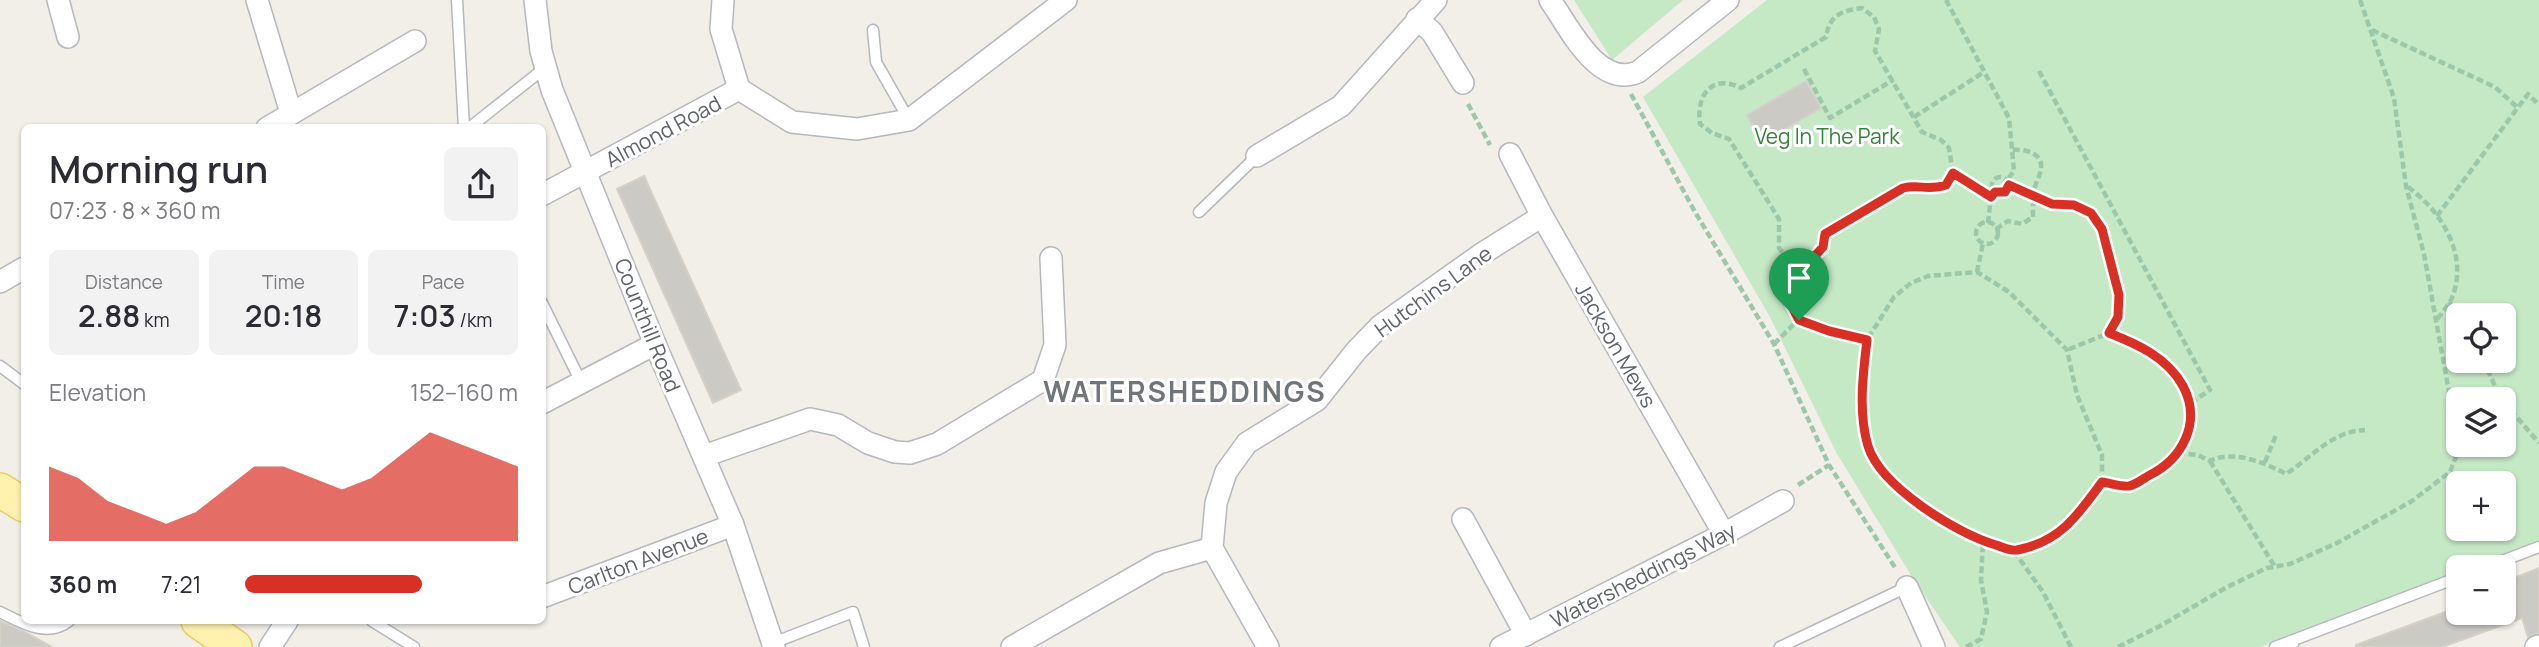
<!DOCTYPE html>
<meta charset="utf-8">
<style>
:root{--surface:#fff;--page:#f2f2f3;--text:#2b2b33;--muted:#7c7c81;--accent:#d93025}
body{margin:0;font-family:Manrope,sans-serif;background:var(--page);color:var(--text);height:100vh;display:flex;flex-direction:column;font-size:26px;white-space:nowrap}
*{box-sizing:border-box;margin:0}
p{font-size:23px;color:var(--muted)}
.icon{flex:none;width:38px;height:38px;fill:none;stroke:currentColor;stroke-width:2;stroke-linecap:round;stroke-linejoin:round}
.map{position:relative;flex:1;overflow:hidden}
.drawer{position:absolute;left:21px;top:124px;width:525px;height:500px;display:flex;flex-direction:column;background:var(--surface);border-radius:10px;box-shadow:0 2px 5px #0004}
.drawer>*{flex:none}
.tools{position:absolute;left:2446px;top:303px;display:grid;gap:14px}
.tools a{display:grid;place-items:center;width:70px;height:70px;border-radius:10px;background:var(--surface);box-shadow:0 2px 5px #0004;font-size:35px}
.pin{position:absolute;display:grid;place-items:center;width:60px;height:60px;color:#fff;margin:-72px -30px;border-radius:50% 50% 50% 0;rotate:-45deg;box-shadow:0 0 7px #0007}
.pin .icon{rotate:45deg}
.round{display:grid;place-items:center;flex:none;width:74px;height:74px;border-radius:10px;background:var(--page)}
.overview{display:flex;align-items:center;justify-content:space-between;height:119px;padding:0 28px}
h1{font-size:38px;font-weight:600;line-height:52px}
.metrics{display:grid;grid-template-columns:repeat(3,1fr);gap:10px;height:119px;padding:7px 28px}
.metrics div{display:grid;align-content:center;border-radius:10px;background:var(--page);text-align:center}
.metrics b{font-size:30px;font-weight:600}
.metrics small{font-size:19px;font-weight:400}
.metrics p{font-size:19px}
.chart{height:196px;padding:14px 28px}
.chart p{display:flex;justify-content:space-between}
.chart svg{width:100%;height:126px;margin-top:7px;fill:var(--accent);opacity:.7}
ul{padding:0 28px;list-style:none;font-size:23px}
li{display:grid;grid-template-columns:112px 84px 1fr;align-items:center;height:52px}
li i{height:18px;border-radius:9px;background:var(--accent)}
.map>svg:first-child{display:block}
</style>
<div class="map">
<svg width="2539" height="647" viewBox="0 0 2539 647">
<rect width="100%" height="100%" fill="#f1efe8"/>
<g fill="#c5e8c5" fill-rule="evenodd">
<path d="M 1574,0 L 1683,0 L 1612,60 Z"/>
<path d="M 1767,0 L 2539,0 L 2539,541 L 2471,567 L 2459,567 L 2459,571 L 2260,647 L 1960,647 L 1914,580 L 1836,452 L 1770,317 L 1643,97 ZM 2459,315 L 2504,315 L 2504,360 L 2459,360 ZM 2459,399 L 2504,399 L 2504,444 L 2459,444 ZM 2459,483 L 2504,483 L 2504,528 L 2459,528 Z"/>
</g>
<g fill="#cccac5" stroke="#d6d1c6" stroke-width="2">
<path d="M 1806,81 L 1821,108 L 1762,142 L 1747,115 Z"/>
<path d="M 644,176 L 741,390 L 713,403 L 617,189 Z"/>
<path d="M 2539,568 L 2539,633 L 2528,637 L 2522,618 L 2442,647 L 2356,647 L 2356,645 L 2459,607 L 2459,612 L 2504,612 L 2504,582 Z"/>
<path d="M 0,621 L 25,632 L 52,647 L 0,647 Z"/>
</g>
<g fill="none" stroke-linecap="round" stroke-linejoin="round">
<defs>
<g id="service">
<path d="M 457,0 L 464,128"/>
<path d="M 873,30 L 876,62 L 909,120"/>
<path d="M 469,128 L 546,67"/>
<path d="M 1199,212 L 1257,156"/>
<path d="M 542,303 L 581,382"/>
<path d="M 0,366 L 24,384"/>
<path d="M 2486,567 L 2539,547"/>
<path d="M 0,612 C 22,623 47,638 69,621"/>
<path d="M 372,621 L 414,647"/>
<path d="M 2291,641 L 2459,577"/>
<path d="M 773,643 L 853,612 L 864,647"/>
<path d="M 1780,647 L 1907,587"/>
<path d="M 2275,647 L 2291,641 L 2293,644"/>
</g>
<g id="minor">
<path d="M 58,0 L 68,37"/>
<path d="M 257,0 L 291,113"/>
<path d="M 535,0 L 541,51 L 552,90 L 655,344 L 733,525 L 774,647"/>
<path d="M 723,0 L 721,29 L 739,89"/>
<path d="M 1550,0 C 1569,27 1598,89 1638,72 L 1728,0"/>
<path d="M 1417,19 L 1432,32 L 1463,83"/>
<path d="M 739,89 L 792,122 L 857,129 L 909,120 L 1066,0"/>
<path d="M 267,128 L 415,41"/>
<path d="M 1510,154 L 1542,216 L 1724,534"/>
<path d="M 1257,156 L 1341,106 L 1436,0"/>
<path d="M 542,195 L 739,89"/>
<path d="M 0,282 L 24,268"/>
<path d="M 542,403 L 655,344"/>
<path d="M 704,456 L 810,419 L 838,425 L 868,443 L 895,452 L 910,453 L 937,444 L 1043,380 L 1055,345 L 1051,258"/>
<path d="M 1463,519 L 1526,635"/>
<path d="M 1907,587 L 1934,647"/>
<path d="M 542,597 L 733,525"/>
<path d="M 270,647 L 287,621"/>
<path d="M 1012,647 L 1159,563 L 1212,548"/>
<path d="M 1268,647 L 1212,548 L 1216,503 L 1226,472 L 1247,443 L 1317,400 L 1356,351 L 1380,326 L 1480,255 L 1542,216"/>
<path d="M 1501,647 L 1724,534 L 1783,501"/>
<path d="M 2536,647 L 2539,646"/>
</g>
<g id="primary">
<path d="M 0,490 L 24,505"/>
<path d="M 198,621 L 235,647"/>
</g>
</defs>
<use href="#service" stroke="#b5b8bc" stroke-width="13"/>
<use href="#minor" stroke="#b5b8bc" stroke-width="24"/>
<use href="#primary" stroke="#f2c960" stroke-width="36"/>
<g stroke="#9cc7a9" stroke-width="4.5" stroke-dasharray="7 3.5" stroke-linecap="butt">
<path d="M 1946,0 L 2009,118 L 2014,171 L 2007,180"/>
<path d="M 2360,0 L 2394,98 L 2406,186 L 2424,254 L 2449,392 L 2459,425"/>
<path d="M 2372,30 L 2495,87 L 2518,108"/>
<path d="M 1804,69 L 1830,118 L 1893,80"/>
<path d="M 2039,71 L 2210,390 L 2189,404"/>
<path d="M 1631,94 L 1695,212 L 1774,344 L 1829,465 L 1896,569"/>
<path d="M 1468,104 L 1490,145"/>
<path d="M 1914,117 L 1984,72"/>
<circle cx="2000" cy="185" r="8"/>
<path d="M 2009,185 L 2052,204 L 2074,205 L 2091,213 L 2102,229 L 2119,295 L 2118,317 L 2109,333 L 2067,350"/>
<path d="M 2408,187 C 2443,212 2471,259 2450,302 C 2446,308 2441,314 2437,320"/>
<path d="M 2437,216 L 2528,94 L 2539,105"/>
<circle cx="1987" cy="233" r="11"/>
<path d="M 1988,223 L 1991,197"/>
<path d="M 1996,229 L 2008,221 L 2022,224 L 2033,217 L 2033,205 L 2038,198 L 2034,191 C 2035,184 2040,176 2041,169 C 2043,152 2024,149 2012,150"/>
<path d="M 1789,260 L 1779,248 L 1779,219 L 1729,139 L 1712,133 L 1700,124 C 1696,96 1711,73 1741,88 L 1826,37 C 1830,15 1840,11 1862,8 L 1874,17 L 1879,29 L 1875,51 L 1922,132 L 1941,140 L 1949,148 L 1953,173 L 1991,197 L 1995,192"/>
<path d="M 1977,272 L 1983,243"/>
<path d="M 2449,302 L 2459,316"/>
<path d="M 1867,340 L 1830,331 L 1799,319 C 1786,295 1780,288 1789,260 L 1814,257 L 1823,247 L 1825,234 L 1903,188 C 1919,184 1928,191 1946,185 L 1953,173"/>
<path d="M 1774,344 L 1799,319"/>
<path d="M 2483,360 L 2501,399"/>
<path d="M 2504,402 L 2539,443"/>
<path d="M 2178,453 L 2198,455 L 2210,461 C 2232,449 2266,463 2286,474 C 2312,457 2332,431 2365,430"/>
<path d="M 2210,461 L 2275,567"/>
<path d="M 2265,462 L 2276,435"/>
<path d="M 2102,482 C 2110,483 2121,487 2129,486 C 2135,485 2143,479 2149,476 C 2183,459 2202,422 2183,386 C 2167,357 2137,344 2109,333"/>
<path d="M 1798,485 L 1829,465"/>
<path d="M 2014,551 L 2043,592 L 2071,647"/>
<path d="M 1966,647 L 1981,639 L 1987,612 L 1981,580 L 1983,542 L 1950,527 L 1897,486 L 1879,467 L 1868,448 L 1862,418 L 1867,340 L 1894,297 L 1911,283 L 1928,276 L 1977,272 L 2009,292 L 2067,350 L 2077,395 L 2102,455 L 2102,482 L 2076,519 L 2051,538 L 2014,551 L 1983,542"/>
<path d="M 2118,647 L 2160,626 L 2227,587 L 2267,568 L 2290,564 L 2337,543 L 2412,501 L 2450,472 L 2457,454 L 2459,433"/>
</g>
<use href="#service" stroke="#fff" stroke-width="10"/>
<use href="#minor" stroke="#fff" stroke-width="21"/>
<use href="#primary" stroke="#fff2af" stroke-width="33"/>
</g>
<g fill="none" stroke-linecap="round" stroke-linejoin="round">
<defs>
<path id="route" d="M 1953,173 L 1991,197 L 1995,192 L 2005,192 L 2009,185 L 2052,204 L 2074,205 L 2091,213 L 2102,229 L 2119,295 L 2118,317 L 2109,333 C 2137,344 2167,357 2183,386 C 2202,422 2183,459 2148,476 C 2143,479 2135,485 2129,486 C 2121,487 2110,483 2102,482 C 2078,515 2060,542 2017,550 C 2010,551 2002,547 1996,545 C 1957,534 1880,486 1868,446 C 1858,413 1863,374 1867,340 L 1829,331 L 1799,320 C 1786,295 1781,288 1788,260 L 1814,257 L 1823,247 L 1825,234 L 1903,188 C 1919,184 1928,191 1946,185 Z"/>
</defs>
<use href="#route" stroke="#fff" stroke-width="14"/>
<use href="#route" stroke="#d93025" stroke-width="9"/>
</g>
<g text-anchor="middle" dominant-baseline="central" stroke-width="6" stroke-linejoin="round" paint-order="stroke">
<g font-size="21" fill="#5f6368" stroke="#fff">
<text transform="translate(663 131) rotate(-28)">Almond Road</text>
<text transform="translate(1433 291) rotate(-36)">Hutchins Lane</text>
<text transform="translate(648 325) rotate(68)">Counthill Road</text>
<text transform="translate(1616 345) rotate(60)">Jackson Mews</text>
<text transform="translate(638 561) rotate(-21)">Carlton Avenue</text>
<text transform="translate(1643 575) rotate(-27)">Watersheddings Way</text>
</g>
<g font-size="21" fill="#348238" stroke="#fff">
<text x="1827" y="136">Veg In The Park</text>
</g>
<g font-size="28" font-weight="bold" letter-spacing="2" fill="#70757a" stroke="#fff">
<text x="1185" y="391">WATERSHEDDINGS</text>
</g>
</g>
</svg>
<div class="tools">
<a><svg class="icon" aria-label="locate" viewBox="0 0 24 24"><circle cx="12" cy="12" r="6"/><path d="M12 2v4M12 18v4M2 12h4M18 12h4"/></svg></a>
<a><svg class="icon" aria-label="layers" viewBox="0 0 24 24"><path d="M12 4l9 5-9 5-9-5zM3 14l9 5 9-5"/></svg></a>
<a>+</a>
<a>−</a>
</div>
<div class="pin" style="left:1799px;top:320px;background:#1e9e55"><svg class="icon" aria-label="arrive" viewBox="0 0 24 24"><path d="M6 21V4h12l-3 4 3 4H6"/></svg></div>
<section class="drawer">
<div class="overview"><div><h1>Morning run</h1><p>07:23 · 8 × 360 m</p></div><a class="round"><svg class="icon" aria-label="share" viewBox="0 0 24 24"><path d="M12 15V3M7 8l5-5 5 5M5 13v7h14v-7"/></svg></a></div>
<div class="metrics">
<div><p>Distance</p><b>2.88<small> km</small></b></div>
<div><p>Time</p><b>20:18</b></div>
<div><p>Pace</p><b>7:03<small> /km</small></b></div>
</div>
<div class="chart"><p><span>Elevation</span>152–160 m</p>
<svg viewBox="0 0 160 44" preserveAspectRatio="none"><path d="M0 44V18L10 22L20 30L30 34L40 38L50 34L60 26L70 18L80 18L90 22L100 26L110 22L120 14L130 6L140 10L150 14L160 18V44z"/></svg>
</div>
<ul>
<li><b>360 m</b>7:21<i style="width:65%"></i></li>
</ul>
</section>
</div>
